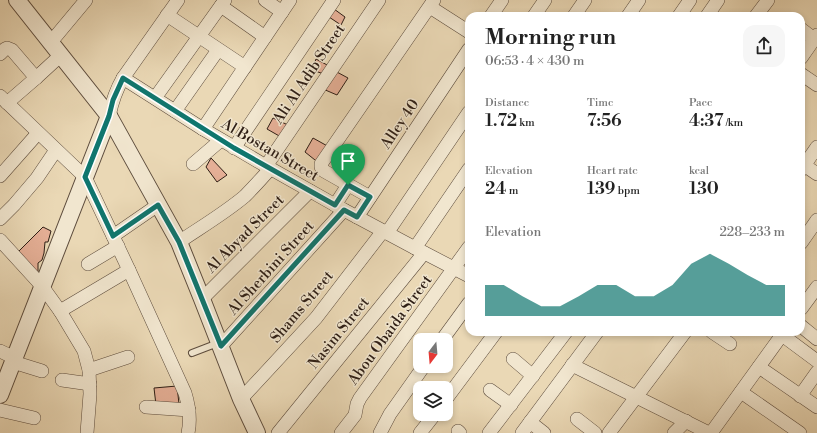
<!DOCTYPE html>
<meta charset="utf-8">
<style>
:root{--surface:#fff;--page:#f6f6f6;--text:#222;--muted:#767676;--accent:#0f766e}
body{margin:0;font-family:"Libre Bodoni",serif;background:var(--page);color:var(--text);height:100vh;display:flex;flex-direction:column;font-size:15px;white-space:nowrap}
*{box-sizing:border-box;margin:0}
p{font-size:13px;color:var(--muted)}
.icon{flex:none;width:22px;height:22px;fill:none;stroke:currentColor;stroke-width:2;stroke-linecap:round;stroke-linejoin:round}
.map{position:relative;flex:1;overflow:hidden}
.details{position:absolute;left:465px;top:12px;width:340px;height:324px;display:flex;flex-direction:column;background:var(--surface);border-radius:12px;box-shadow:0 2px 6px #0003}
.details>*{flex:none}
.needle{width:26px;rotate:196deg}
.controls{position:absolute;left:413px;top:333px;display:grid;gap:8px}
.controls a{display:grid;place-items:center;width:40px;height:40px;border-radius:8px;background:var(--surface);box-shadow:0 2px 6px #0003;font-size:20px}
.pin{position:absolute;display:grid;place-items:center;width:34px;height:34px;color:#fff;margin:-41px -17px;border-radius:50% 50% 50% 0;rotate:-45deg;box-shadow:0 0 4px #0007}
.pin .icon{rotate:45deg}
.round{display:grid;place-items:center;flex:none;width:42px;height:42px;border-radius:12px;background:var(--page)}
.summary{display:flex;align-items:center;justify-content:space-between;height:68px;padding:0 20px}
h1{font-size:22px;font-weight:600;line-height:30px}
.stats{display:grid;grid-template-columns:repeat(3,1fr);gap:6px;height:68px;padding:4px 20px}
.stats div{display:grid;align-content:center}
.stats b{font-size:17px;font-weight:600}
.stats small{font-size:11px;font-weight:400}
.stats p{font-size:11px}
.chart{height:112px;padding:8px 20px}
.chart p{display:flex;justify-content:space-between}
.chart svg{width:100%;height:72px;margin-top:4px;fill:var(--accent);opacity:.7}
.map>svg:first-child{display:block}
</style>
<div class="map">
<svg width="817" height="433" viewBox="0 0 817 433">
<rect width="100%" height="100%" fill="#ead8b5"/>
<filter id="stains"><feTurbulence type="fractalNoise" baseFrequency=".005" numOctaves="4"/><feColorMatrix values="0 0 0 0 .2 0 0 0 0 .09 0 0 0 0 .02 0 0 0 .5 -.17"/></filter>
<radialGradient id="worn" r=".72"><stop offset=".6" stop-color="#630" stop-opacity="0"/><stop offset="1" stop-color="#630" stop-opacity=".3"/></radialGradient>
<g fill="#e5af96" stroke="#2e1e15">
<path d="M 334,9 L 345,17 L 341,25 L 329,17 Z"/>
<path d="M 316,59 L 329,66 L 324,74 L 312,70 Z"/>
<path d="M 335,71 L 348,78 L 337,95 L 323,89 Z"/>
<path d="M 273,118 L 288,125 L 281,137 L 267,129 Z"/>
<path d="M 313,138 L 331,148 L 320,164 L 305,152 Z"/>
<path d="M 211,158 L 227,175 L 217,182 L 206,167 Z"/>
<path d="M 43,227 L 51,231 L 48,242 L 45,242 L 44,253 L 42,260 L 38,263 L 38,272 L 16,254 Z"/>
<path d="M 177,386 L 179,404 L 156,405 L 154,388 Z"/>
</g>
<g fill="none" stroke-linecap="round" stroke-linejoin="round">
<defs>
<path id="service" d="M 192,353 L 218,343"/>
<g id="minor">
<path d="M 265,0 L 282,12"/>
<path d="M 221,6 L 265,37"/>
<path d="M 430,7 L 469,32"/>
<path d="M 167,15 L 245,67"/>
<path d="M 491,16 L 502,0"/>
<path d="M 534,16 L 545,0"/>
<path d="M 574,16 L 585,0"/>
<path d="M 628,16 L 639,0"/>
<path d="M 679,16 L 690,0"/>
<path d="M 707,16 L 718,0"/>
<path d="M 756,16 L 768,0"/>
<path d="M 801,29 L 814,39"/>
<path d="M 51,42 L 86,0"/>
<path d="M 0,54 L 5,49 L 7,48 L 12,50 L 36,78"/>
<path d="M 801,58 L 817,35"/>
<path d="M 801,74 L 817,85"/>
<path d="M 123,78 L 203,129 L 266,166 L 344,210 L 415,248 L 469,276"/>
<path d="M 0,96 L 85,177 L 129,270 L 185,393 C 189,406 191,419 188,433"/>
<path d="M 155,98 L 225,0"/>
<path d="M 7,103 L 36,78 L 61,55"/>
<path d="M 175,111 L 218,50"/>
<path d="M 109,116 C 112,102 116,90 123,78 L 178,0"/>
<path d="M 203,129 L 290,0"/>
<path d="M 234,148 L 334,0"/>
<path d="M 801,163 L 817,174"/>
<path d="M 193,164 L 221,140"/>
<path d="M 266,166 L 379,0"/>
<path d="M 801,170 L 817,147"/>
<path d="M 0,176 L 38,133"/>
<path d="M 370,197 L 324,171 L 321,167 L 321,164 L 434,0"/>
<path d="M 335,205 L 348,185"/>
<path d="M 357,217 L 469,49"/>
<path d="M 0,219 L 14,205 L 37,178 L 56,150"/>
<path d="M 387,233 L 469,112"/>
<path d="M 113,236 L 158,205"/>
<path d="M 0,240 L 42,286 L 60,311 L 84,351 L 89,370 L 90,394 L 87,433"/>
<path d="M 179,242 C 201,227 225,213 245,196 C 254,187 262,178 270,169"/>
<path d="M 801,243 L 817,220"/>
<path d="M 415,248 L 469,169"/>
<path d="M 88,264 L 118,246"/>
<path d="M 202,299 L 310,191"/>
<path d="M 801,309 L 817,287"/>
<path d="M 60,311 L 129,270"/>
<path d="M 801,326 L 817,339"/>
<path d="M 712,332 L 730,344"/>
<path d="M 782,335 L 817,361"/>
<path d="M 442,340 L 469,303"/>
<path d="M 221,346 L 344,210"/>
<path d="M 0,351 L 15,358"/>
<path d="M 513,359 L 533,376"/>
<path d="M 13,362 L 42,371"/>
<path d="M 572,365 L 709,433"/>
<path d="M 759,367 L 817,407"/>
<path d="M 89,370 L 128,357"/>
<path d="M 62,380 L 90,384"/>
<path d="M 490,390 L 511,405"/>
<path d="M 741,392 L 800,433"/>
<path d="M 800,396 L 817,372"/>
<path d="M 241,399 L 316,318 L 383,231"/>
<path d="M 446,399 L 496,332"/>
<path d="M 146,407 L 189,410"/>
<path d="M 0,410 L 34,418"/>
<path d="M 577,419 L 595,433"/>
<path d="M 530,422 L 544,433"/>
<path d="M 458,431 L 460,433"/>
<path d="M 278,433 L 424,253"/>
<path d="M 341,433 L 355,415 L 357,404 L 360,398 L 469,247"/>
<path d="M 380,433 L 390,414 L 424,366"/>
<path d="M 420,433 L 435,414"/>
<path d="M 489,433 L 566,332"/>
<path d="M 522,433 L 597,332"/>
<path d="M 609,433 L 685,332"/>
<path d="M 674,433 L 686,421"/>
<path d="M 711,433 L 784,332"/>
</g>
<g id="tertiary">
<path d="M 17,0 L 109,116 L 179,242 L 202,299 L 241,399 L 257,433"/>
<path d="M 0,395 L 109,116"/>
</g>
</defs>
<use href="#service" stroke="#5d4c3d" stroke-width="8"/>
<use href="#minor" stroke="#5d4c3d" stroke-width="14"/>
<use href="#tertiary" stroke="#5d4c3d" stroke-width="18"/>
<use href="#service" stroke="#f1e6cf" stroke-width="6"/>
<use href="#minor" stroke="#f1e6cf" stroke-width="13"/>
<use href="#tertiary" stroke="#f1e6cf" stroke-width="16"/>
</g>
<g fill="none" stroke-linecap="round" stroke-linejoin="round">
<defs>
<path id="route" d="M 123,78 L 234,148 L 335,205 L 348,185 L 370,197 L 357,217 L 344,210 L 221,346 L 179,242 L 158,205 L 113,236 L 85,177 L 109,116 L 113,100 Z"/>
</defs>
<use href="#route" stroke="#fff" stroke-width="8"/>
<use href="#route" stroke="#0f766e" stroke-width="5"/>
</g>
<g text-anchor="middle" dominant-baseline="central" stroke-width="3" stroke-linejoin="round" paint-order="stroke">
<g font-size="15" fill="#2e1e15" stroke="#f1e6cf">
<text transform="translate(309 74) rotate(-56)">Ali Al Adib Street</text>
<text transform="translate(400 124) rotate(-56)">Alley 40</text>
<text transform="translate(270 150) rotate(30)">Al Bostan Street</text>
<text transform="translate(245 234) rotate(-45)">Al Abyad Street</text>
<text transform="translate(271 268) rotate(-48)">Al Sherbini Street</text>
<text transform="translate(302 307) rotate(-50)">Shams Street</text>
<text transform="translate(390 330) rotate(-54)">Abou Obaida Street</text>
<text transform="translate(339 333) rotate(-51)">Nasim Street</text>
</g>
</g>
<rect width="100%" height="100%" filter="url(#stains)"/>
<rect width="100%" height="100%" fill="url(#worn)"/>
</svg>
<div class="controls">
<a><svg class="needle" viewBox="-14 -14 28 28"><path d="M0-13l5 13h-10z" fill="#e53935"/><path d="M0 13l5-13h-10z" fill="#767676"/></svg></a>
<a><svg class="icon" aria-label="layers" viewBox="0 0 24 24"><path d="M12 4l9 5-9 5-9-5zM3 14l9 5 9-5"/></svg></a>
</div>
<div class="pin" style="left:348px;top:185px;background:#1e9e55"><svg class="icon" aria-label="arrive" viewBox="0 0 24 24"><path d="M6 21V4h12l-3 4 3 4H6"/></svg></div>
<section class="details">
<div class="summary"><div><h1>Morning run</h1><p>06:53 · 4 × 430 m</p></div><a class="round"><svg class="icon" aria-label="share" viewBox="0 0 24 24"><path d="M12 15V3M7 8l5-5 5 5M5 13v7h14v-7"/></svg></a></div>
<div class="stats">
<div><p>Distance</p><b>1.72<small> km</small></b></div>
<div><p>Time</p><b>7:56</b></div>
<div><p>Pace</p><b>4:37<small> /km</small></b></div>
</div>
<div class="stats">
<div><p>Elevation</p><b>24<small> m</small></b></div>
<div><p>Heart rate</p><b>139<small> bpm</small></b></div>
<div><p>kcal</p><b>130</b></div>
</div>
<div class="chart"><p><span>Elevation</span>228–233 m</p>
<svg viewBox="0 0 160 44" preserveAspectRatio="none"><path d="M0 44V25L10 25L20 32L30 38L40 38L50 32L60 25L70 25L80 32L90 32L100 25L110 12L120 6L130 12L140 19L150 25L160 25V44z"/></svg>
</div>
</section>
</div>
